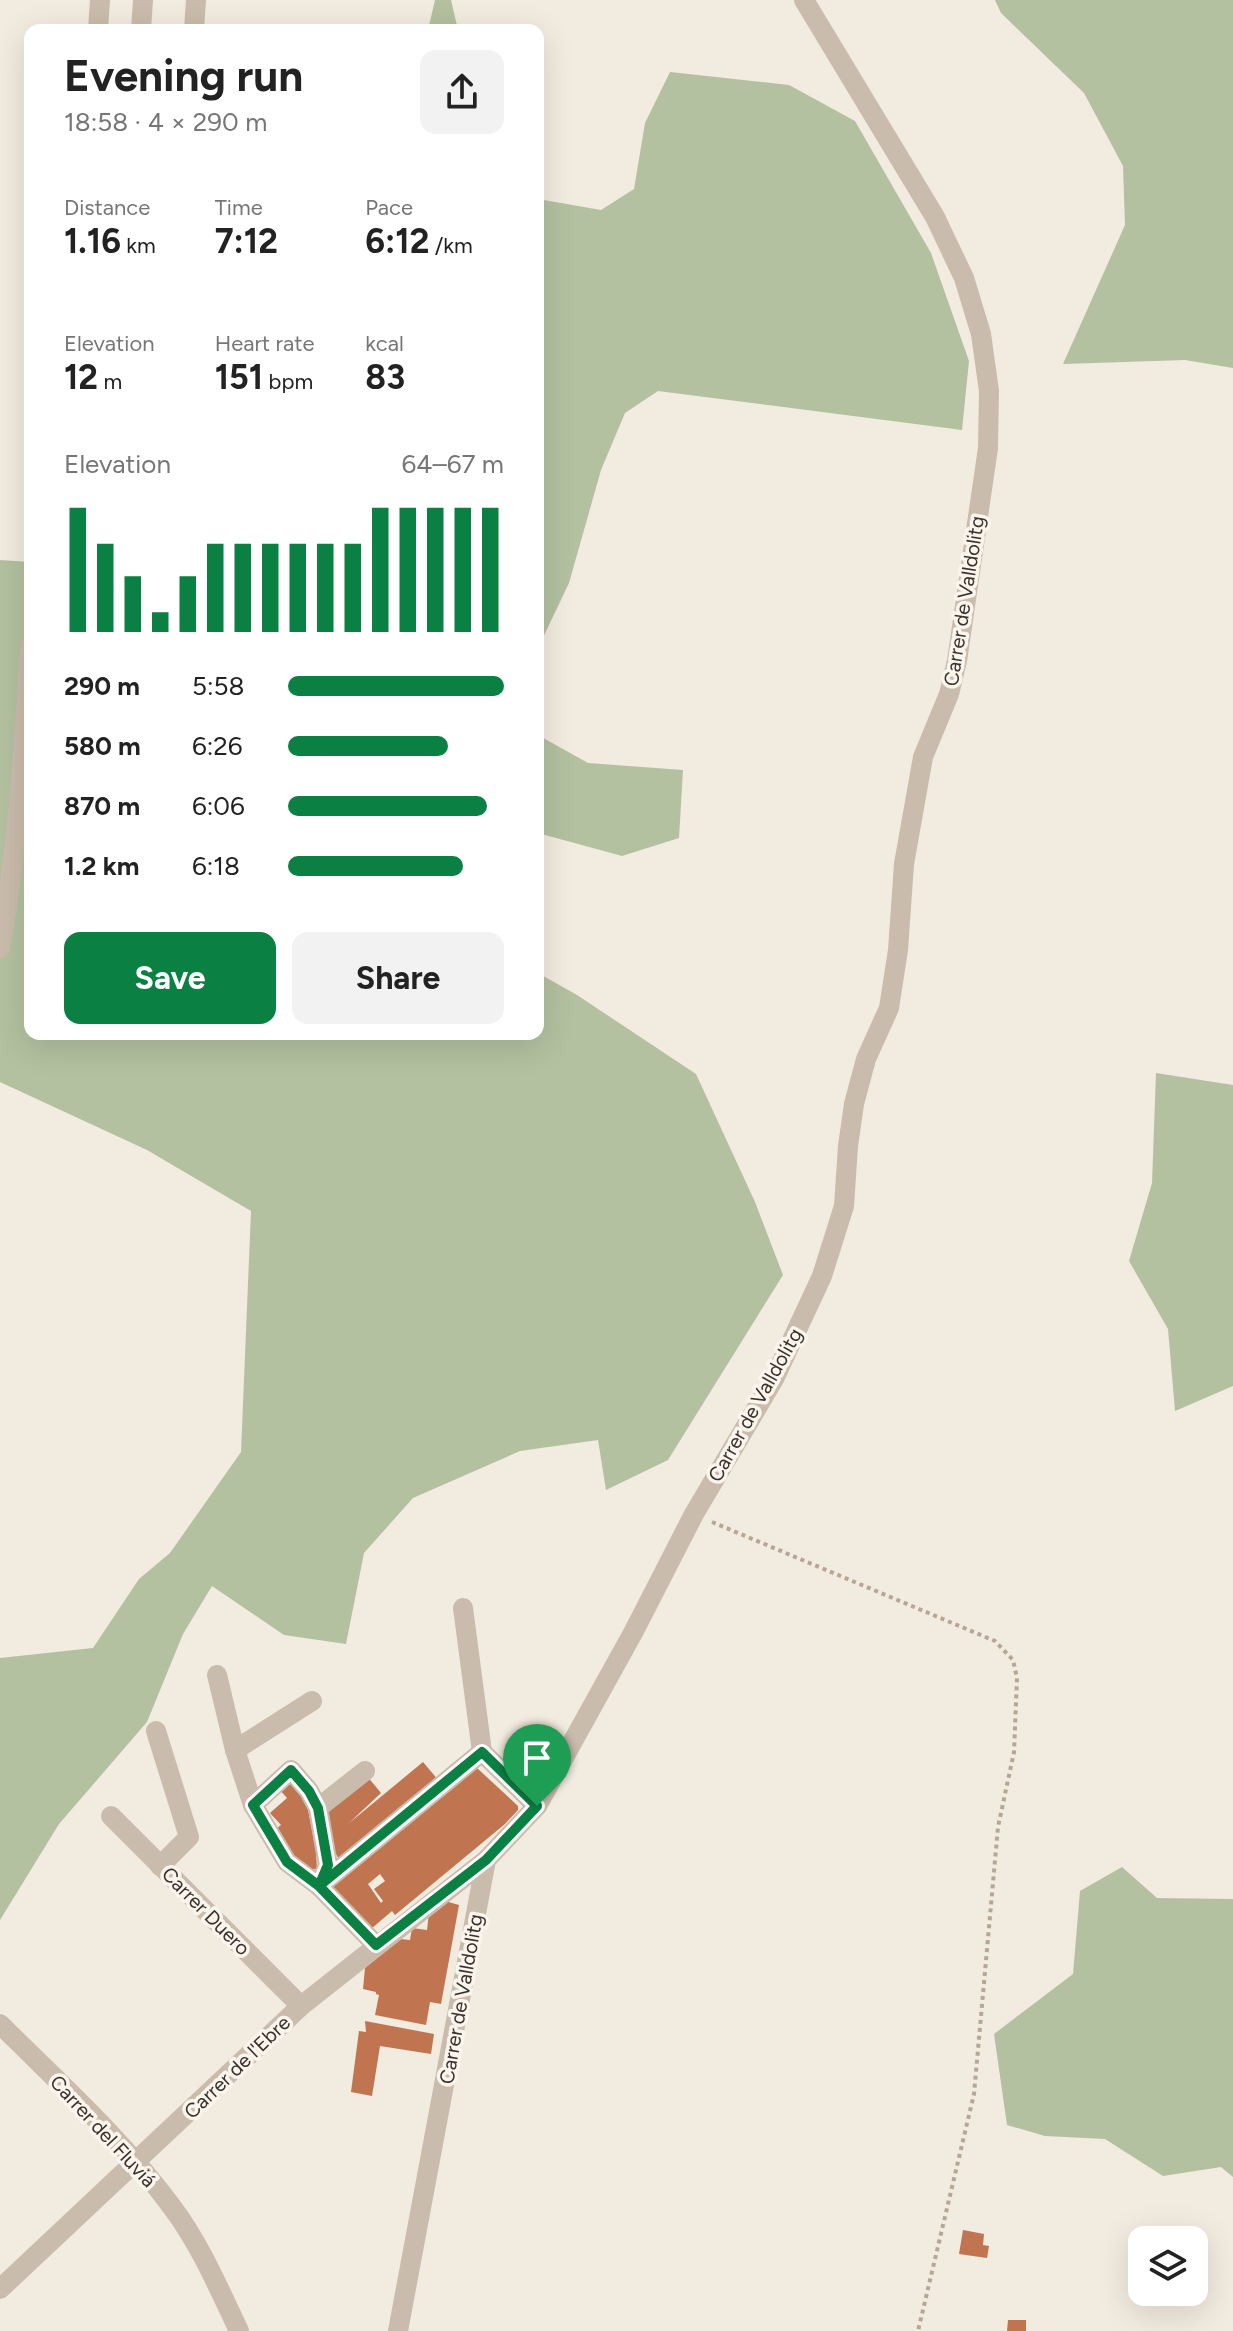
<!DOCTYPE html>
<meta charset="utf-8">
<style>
:root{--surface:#fff;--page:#f2f2f2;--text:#222;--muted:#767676;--accent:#0b8043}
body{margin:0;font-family:Figtree,sans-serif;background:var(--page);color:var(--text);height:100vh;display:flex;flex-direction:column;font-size:30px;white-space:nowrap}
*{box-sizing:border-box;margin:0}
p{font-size:26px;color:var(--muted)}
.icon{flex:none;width:44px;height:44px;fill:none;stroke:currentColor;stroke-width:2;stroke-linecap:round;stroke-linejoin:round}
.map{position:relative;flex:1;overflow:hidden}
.details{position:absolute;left:24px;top:24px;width:520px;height:1016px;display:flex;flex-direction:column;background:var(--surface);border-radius:16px;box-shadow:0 8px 32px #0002}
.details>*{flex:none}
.buttons{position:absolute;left:1128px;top:2226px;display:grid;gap:16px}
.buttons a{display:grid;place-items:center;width:80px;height:80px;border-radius:16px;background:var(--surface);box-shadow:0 8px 32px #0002;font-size:40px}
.pin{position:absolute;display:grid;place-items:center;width:68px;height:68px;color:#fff;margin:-82px -34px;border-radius:50% 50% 50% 0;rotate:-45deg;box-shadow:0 0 8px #0007}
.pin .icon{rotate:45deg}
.round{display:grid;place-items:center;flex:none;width:84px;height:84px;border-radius:16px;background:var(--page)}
.overview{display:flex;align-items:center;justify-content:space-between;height:136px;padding:0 40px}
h1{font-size:44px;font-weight:700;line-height:60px}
.figures{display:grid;grid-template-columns:repeat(3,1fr);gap:12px;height:136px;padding:8px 40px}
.figures div{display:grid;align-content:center}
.figures b{font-size:34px;font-weight:700}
.figures small{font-size:22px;font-weight:400}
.figures p{font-size:22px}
.chart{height:224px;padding:16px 40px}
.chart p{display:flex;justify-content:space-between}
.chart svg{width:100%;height:144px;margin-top:8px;stroke:var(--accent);stroke-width:6}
.action{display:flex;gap:16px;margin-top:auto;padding:16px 40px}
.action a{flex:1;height:92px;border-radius:16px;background:var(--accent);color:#fff;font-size:32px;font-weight:700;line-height:92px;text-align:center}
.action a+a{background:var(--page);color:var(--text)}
ul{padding:0 40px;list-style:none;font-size:26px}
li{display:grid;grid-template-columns:128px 96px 1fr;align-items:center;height:60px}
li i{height:20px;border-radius:10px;background:var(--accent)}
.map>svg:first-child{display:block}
</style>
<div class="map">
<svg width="1233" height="2331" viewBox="0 0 1233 2331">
<rect width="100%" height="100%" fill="#f2ebdf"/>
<g fill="#b3c1a0">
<path d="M 435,0 L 451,0 L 458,30 L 428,30 Z"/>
<path d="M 995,0 L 1233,0 L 1233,368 L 1185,360 L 1063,364 L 1125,225 L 1123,166 L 1084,93 L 1001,13 Z"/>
<path d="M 670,72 L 789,85 L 855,121 L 931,253 L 969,361 L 962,430 L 658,391 L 625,413 L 601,470 L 569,583 L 538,648 L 538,199 L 601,210 L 634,189 L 645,123 Z"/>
<path d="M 0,560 L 30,562 L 30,1034 L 538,1034 L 538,973 L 577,995 L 696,1074 L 755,1202 L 783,1275 L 668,1460 L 606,1490 L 598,1440 L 520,1451 L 413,1498 L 364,1553 L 346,1644 L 284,1635 L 212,1586 L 183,1634 L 147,1722 L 59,1824 L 0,1920 L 0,1658 L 93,1648 L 139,1579 L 170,1553 L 241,1452 L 251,1211 L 147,1150 L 0,1082 Z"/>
<path d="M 538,735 L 588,763 L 683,770 L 679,838 L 622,856 L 538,833 Z"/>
<path d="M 1156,1073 L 1233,1085 L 1233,1386 L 1175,1411 L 1168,1329 L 1129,1261 L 1152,1183 Z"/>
<path d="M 1122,1867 L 1157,1898 L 1233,1899 L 1233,2177 L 1221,2167 L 1163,2176 L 1105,2139 L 1045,2136 L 1007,2125 L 994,2034 L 1073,1974 L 1080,1891 Z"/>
</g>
<g fill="#c0744f" fill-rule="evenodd">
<path d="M 423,1762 L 439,1781 L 339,1859 L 329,1843 L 322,1816 L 367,1776 L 381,1793 L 348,1824 Z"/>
<path d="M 477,1768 L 518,1806 L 518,1810 L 505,1824 L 395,1915 L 392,1911 L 371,1929 L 329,1885 ZM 380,1874 L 385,1881 L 374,1889 L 383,1901 L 381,1903 L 368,1884 Z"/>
<path d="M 290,1778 L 305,1794 L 316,1851 L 317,1869 L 308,1870 L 291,1854 L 276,1829 L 281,1825 L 270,1813 L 287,1798 L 279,1789 Z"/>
<path d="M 445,1901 L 459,1905 L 441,2004 L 430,2002 L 426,2025 L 375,2015 L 379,1995 L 376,1994 L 376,1992 L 363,1989 L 365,1968 L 400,1939 L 410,1940 L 412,1928 L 427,1930 L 429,1913 Z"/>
<path d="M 365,2021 L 434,2034 L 431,2054 L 380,2046 L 372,2096 L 351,2092 L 359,2031 L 366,2032 Z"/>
<path d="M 963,2230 L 984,2234 L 983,2245 L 989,2246 L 987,2258 L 959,2254 Z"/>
<path d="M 1008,2320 L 1026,2320 L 1026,2331 L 1007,2331 Z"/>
</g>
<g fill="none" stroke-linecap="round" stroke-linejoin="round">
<path stroke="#b6a696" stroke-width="4" stroke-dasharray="4 4" stroke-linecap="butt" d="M 712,1522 L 995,1641 L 1013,1660 L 1017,1678 L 1014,1752 L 998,1827 L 974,2094 L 918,2331"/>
<g stroke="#cabcac" stroke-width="20">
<path d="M 98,30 L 100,0"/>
<path d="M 141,30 L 143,0"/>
<path d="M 194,30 L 196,0"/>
<path d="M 0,948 C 18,848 24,747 30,646"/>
<path d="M 463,1608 L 482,1752 L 537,1806"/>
<path d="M 217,1675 L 235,1750 L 253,1805 L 287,1862 L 319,1886 L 376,1945"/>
<path d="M 156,1731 L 189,1837 L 160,1866"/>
<path d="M 235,1750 L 312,1701"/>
<path d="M 253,1805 L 291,1770 L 309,1791 L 318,1808 L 328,1865 L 319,1886"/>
<path d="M 318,1808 L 365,1771"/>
<path d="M 111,1816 L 301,2006"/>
<path d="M 319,1886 L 482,1752"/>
<path d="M 0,2024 C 59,2083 123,2140 172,2207 C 200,2244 219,2289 239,2331"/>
<path d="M 0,2289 L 301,2006 L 486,1860"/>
<path d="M 398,2331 L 486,1860 L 537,1806 L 634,1631 L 694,1514 L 774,1379 L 822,1276 L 844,1206 L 848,1146 L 854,1104 L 866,1059 L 889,1008 L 898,950 L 904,864 L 923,757 L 949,694 L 957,661 L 988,448 L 989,391 L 981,334 L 964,278 L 935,217 L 804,0"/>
</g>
</g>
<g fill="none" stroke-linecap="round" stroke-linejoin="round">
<defs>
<path id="route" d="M 537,1806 L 482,1752 L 319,1886 L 287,1862 L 253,1805 L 291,1770 L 309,1791 L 318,1808 L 328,1865 L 319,1886 L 376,1945 L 486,1860 L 537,1806"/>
</defs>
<use href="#route" stroke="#fff" stroke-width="16"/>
<use href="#route" stroke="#0b8043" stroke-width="10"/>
</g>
<g text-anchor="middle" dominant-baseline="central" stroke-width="7" stroke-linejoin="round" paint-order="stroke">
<g font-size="20" fill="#38302a" stroke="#f9f4ec">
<text transform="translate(964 601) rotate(-81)">Carrer de Valldolitg</text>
<text transform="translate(755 1405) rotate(-61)">Carrer de Valldolitg</text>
<text transform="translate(206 1911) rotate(45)">Carrer Duero</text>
<text transform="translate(461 1999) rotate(-80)">Carrer de Valldolitg</text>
<text transform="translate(237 2067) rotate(-44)">Carrer de l'Ebre</text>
<text transform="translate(103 2131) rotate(47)">Carrer del Fluviá</text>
</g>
</g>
</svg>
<div class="buttons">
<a><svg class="icon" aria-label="layers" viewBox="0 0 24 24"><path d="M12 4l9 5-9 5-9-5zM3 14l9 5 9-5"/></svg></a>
</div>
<div class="pin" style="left:537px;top:1806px;background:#1e9e55"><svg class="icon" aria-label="arrive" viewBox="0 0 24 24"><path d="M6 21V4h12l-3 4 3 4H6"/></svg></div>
<section class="details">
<div class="overview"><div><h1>Evening run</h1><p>18:58 · 4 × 290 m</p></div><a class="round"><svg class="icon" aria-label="share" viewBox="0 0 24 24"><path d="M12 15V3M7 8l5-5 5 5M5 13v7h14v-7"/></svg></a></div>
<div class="figures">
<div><p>Distance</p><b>1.16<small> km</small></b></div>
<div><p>Time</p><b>7:12</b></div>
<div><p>Pace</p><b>6:12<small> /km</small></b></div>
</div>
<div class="figures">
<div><p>Elevation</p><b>12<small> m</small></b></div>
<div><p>Heart rate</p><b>151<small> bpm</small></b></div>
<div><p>kcal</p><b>83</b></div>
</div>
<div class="chart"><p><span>Elevation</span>64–67 m</p>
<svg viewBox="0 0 160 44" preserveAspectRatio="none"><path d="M5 44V6M15 44V17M25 44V27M35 44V38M45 44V27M55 44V17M65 44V17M75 44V17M85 44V17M95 44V17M105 44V17M115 44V6M125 44V6M135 44V6M145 44V6M155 44V6"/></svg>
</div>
<ul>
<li><b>290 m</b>5:58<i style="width:100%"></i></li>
<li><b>580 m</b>6:26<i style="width:74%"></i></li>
<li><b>870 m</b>6:06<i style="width:92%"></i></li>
<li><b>1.2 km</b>6:18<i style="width:81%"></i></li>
</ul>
<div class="action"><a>Save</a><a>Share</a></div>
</section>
</div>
